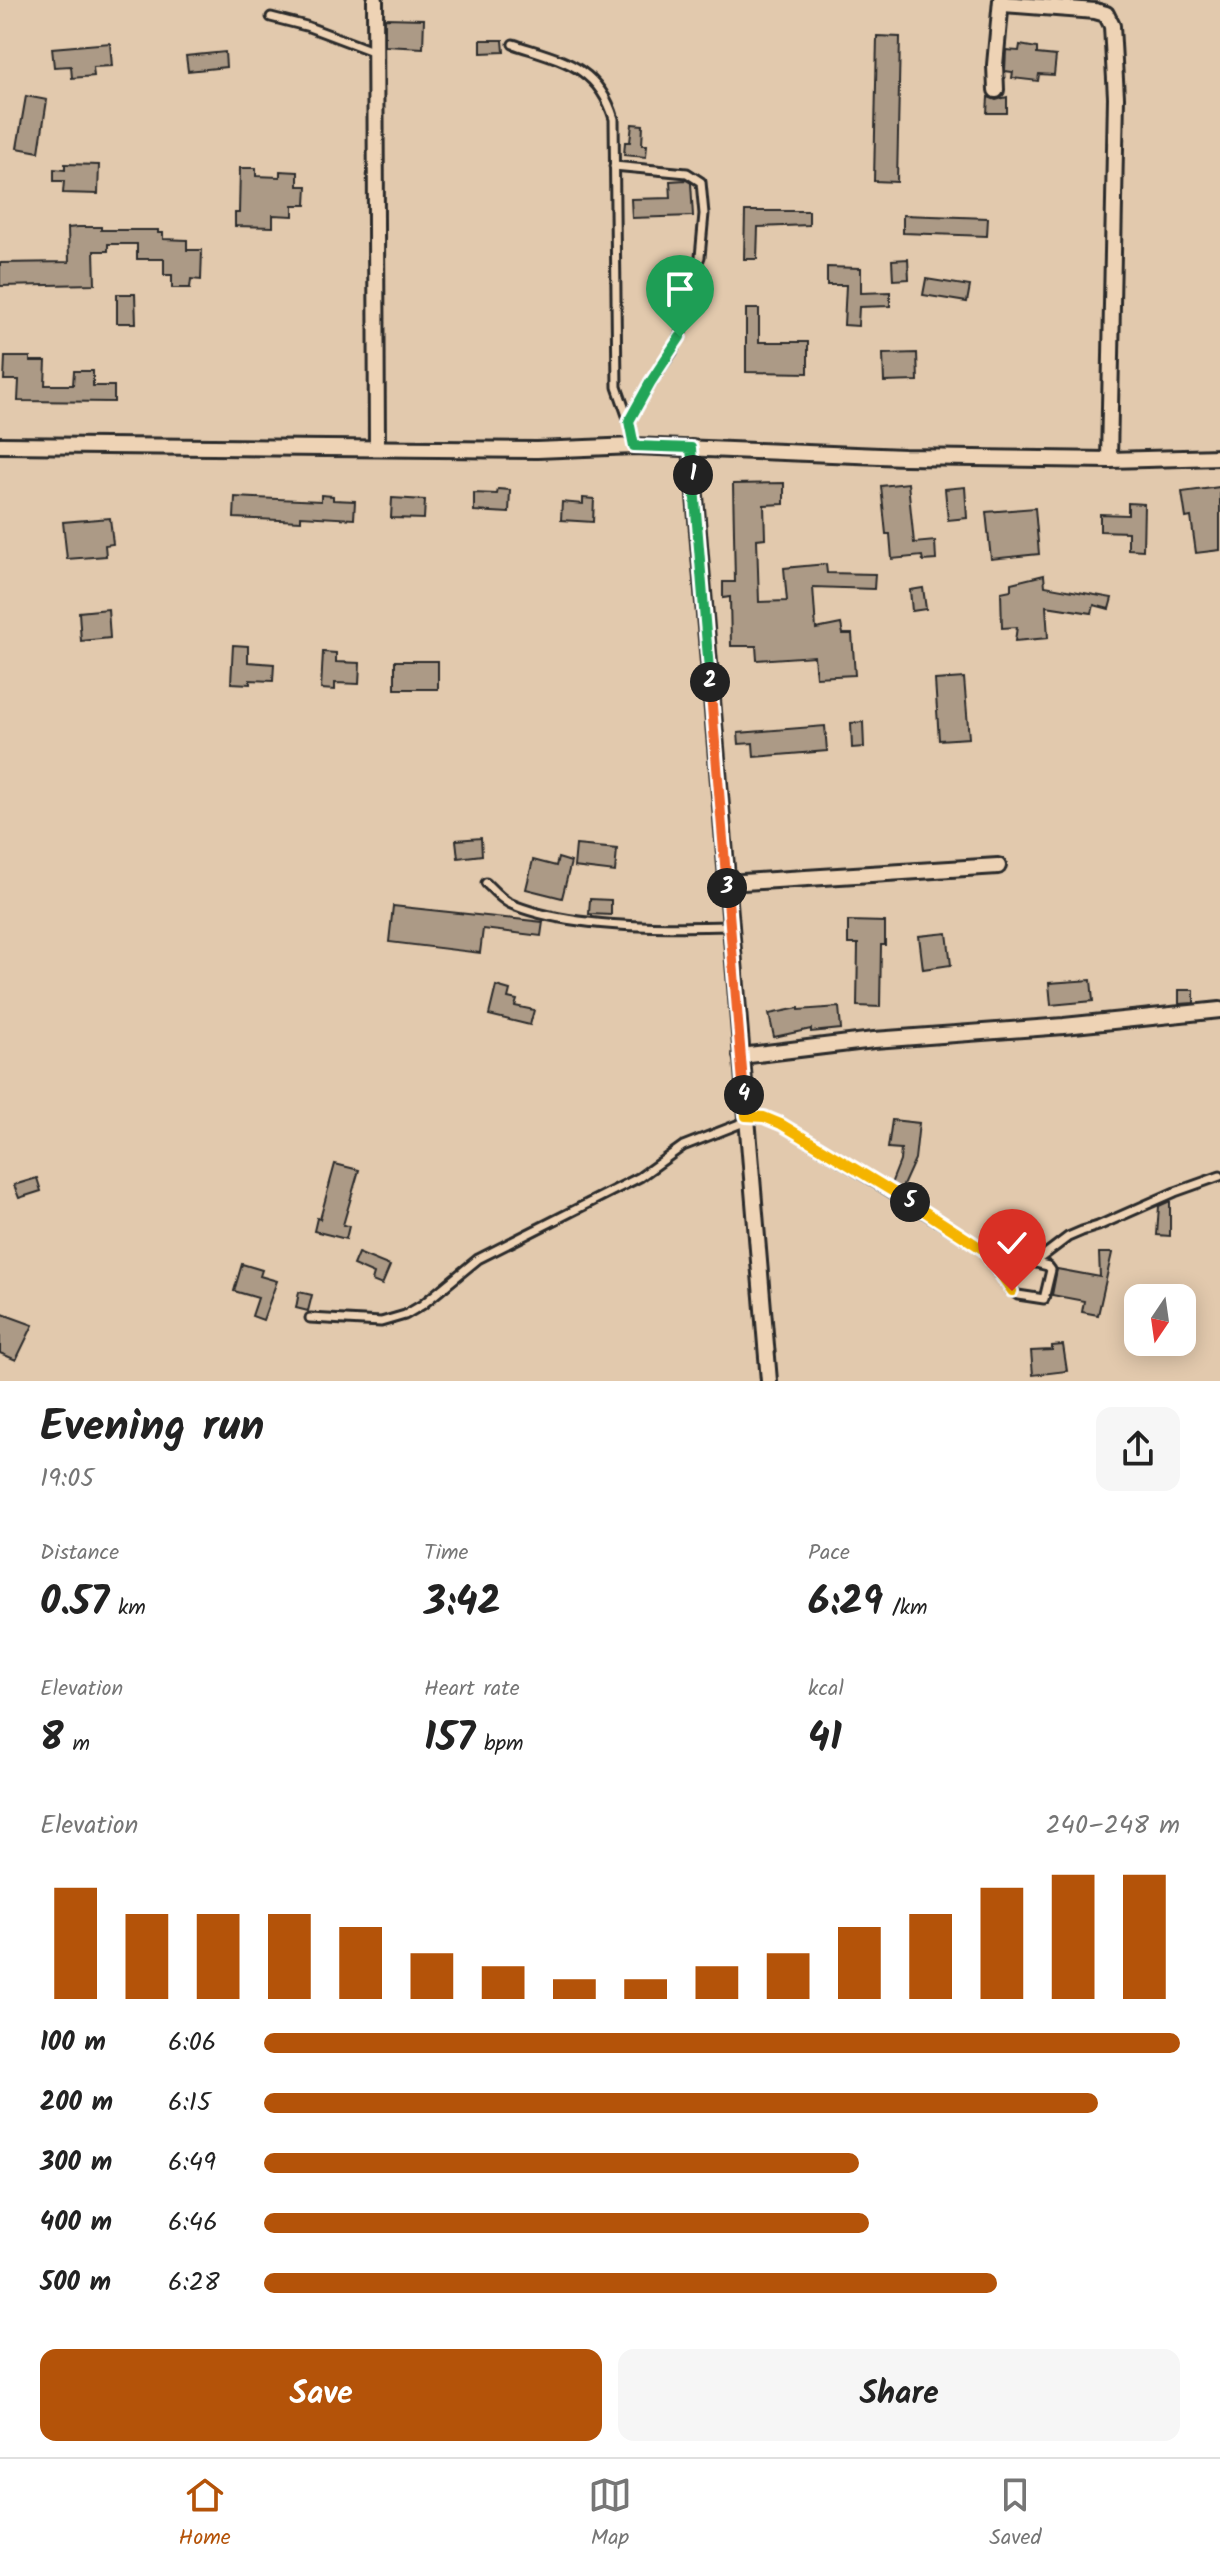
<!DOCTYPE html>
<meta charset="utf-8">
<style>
:root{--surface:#fff;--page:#f6f6f6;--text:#222;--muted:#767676;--line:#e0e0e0;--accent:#b45309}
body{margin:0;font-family:Kalam,sans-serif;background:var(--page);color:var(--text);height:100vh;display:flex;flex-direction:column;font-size:30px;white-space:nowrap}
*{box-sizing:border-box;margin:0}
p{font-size:26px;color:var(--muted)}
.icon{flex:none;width:44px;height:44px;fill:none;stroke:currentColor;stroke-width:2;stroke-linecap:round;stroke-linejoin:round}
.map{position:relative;height:1381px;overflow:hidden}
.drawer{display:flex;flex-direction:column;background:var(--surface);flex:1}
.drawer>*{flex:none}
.needle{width:52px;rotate:193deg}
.tools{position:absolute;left:1124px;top:1284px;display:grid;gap:16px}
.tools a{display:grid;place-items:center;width:72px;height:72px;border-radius:16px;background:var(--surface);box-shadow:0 4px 20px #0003;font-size:40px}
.pin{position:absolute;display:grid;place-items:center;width:68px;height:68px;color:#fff;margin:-82px -34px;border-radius:50% 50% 50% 0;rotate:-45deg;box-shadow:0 0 8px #0007}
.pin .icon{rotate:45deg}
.km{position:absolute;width:40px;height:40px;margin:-20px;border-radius:50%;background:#222;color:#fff;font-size:22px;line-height:40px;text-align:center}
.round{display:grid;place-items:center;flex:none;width:84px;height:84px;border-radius:16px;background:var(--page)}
.headline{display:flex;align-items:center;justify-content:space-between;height:136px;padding:0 40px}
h1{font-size:44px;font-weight:800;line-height:60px}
.stats{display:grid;grid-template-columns:repeat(3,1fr);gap:12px;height:136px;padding:8px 40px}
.stats div{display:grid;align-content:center}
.stats b{font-size:40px;font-weight:800}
.stats small{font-size:22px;font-weight:400}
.stats p{font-size:22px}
.chart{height:224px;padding:16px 40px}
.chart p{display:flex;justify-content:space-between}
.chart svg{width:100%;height:144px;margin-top:8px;stroke:var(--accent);stroke-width:6}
.action{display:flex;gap:16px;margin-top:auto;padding:16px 40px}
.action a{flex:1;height:92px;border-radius:16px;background:var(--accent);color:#fff;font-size:32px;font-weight:800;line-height:92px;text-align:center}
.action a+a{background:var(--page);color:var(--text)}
ul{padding:0 40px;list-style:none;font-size:26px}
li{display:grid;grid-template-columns:128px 96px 1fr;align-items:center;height:60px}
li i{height:20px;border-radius:10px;background:var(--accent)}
.tabs{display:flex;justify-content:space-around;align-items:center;height:112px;border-top:2px solid var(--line);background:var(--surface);font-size:22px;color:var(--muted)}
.tabs a{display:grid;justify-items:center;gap:4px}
.tabs .on{color:var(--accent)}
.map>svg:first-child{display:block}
</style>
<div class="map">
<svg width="1220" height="1381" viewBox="0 0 1220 1381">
<rect width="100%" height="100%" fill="#e2c9ad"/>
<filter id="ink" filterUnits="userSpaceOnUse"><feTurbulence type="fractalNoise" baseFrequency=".0125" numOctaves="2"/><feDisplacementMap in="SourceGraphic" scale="16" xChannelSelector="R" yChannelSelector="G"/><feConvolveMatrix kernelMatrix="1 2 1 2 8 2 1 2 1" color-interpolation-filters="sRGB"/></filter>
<g filter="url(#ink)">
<g fill="#ac9a86" stroke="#2b2b2b" stroke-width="2">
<path d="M 385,18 L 424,19 L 423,48 L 385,46 Z"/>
<path d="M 877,36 L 900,37 L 897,182 L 874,181 Z"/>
<path d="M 481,40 L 503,40 L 504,52 L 481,53 Z"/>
<path d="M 110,43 L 112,66 L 93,67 L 94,76 L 72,78 L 71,66 L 54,67 L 52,48 Z"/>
<path d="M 1020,45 L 1037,48 L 1037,54 L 1056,56 L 1054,75 L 1039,74 L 1038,81 L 1012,78 L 1013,72 L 1005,71 L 1006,50 L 1019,51 Z"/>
<path d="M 225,52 L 226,67 L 188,71 L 186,56 Z"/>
<path d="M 26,96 L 47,100 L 39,152 L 17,148 Z"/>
<path d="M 988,97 L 996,100 L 1007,97 L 1007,113 L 987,113 Z"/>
<path d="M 632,124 L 643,125 L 642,145 L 647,145 L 646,157 L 624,155 L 625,142 L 630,142 Z"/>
<path d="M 65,164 L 99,165 L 98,194 L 63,193 L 64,181 L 54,181 L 54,169 L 65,170 Z"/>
<path d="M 240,168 L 256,168 L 256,176 L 280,177 L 280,171 L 298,172 L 298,186 L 307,186 L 306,205 L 293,205 L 293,216 L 273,215 L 273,227 L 235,226 L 235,213 L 239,213 Z"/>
<path d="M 686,180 L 691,183 L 693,216 L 632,218 L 631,199 L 671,198 L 670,181 Z"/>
<path d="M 745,211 L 809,211 L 809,225 L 758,227 L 757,259 L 744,259 Z"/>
<path d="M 903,215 L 988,218 L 987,236 L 903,233 Z"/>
<path d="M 78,227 L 101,227 L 101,230 L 158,230 L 158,233 L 163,233 L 163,239 L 187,240 L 187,250 L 202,250 L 201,280 L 191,279 L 190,288 L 172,288 L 172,275 L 164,275 L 164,259 L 137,259 L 137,244 L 108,244 L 108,251 L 94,251 L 95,284 L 0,286 L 0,263 L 69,262 L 68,228 Z"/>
<path d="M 908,259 L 909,279 L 893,280 L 892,260 Z"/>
<path d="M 827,267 L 861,268 L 861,293 L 890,292 L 890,306 L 859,307 L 858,326 L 844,325 L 846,285 L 827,285 Z"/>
<path d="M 926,279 L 970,286 L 967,302 L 923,295 Z"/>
<path d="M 117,294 L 135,294 L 136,323 L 117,323 Z"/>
<path d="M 746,309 L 759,309 L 759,342 L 808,342 L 808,373 L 746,372 Z"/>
<path d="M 917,353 L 918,381 L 884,382 L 883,354 Z"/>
<path d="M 5,357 L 30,357 L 30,361 L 46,361 L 45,385 L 73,385 L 74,371 L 93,371 L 93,386 L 114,386 L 114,402 L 18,401 L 19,380 L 4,380 Z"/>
<path d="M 784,483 L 784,504 L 764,505 L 765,538 L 757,539 L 759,602 L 787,601 L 784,568 L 826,564 L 827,573 L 875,574 L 874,589 L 813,587 L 816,629 L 841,624 L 843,634 L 852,634 L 855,675 L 816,677 L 814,656 L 757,660 L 756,646 L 731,646 L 730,597 L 723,598 L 723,582 L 735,582 L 733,484 Z"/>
<path d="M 908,483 L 914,543 L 935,541 L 936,560 L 923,561 L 922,556 L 892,559 L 890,534 L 886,534 L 881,486 Z"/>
<path d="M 965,487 L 967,518 L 948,520 L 945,489 Z"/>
<path d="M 1220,487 L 1220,550 L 1196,553 L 1191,517 L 1186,518 L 1182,492 Z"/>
<path d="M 498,489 L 510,490 L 509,513 L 474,511 L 474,493 L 497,494 Z"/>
<path d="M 321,495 L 333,496 L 333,500 L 355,501 L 354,519 L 301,516 L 301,521 L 234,518 L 235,497 L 321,501 Z"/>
<path d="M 392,498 L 425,500 L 424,519 L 391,518 Z"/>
<path d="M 583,498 L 594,499 L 593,522 L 561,520 L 562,502 L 583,504 Z"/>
<path d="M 1128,503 L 1144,504 L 1143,550 L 1128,549 L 1128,532 L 1100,531 L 1100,514 L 1128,515 Z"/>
<path d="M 1035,508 L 1039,554 L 991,559 L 986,512 Z"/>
<path d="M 110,518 L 113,544 L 105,545 L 106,556 L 67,559 L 63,522 Z"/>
<path d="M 1044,575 L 1045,586 L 1112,598 L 1109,609 L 1094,605 L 1092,613 L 1046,606 L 1048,638 L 1015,641 L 1017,627 L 1002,628 L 1001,592 L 1011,590 L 1011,583 Z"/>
<path d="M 923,588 L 926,609 L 912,611 L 910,590 Z"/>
<path d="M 108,609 L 110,638 L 81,641 L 79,612 Z"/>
<path d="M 233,645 L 248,646 L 248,662 L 274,664 L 273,681 L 250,680 L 250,684 L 231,683 Z"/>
<path d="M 323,652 L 336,653 L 336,662 L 360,663 L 359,684 L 335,683 L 335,690 L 321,689 Z"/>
<rect x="395" y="661" width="43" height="28"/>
<path d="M 964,678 L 969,738 L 939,740 L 935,680 Z"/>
<path d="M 863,722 L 864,747 L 852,748 L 851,723 Z"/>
<path d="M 825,726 L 827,751 L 754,757 L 753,743 L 739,744 L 738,733 Z"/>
<path d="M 481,838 L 482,855 L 458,858 L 456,840 Z"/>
<path d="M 576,845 L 617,849 L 615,872 L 574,867 Z"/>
<path d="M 558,858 L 571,862 L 562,898 L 526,889 L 533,860 L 556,866 Z"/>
<path d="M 590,899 L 611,900 L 611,915 L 589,914 Z"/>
<path d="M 393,906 L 543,922 L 541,936 L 483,929 L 480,953 L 389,942 Z"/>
<path d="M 848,921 L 885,922 L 885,945 L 881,945 L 880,1007 L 857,1006 L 858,944 L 848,944 Z"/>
<path d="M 947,933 L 951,965 L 923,969 L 919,936 Z"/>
<path d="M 1091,980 L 1093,1001 L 1051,1005 L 1049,983 Z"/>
<path d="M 496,986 L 510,990 L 508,998 L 517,1000 L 515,1006 L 534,1010 L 530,1025 L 489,1015 Z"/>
<path d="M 1179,990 L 1194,990 L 1194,1003 L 1179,1004 Z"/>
<path d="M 839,1007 L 841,1029 L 811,1032 L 811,1029 L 774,1037 L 769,1014 L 799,1008 L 799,1010 Z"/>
<path d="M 892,1120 L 919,1123 L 915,1159 L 901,1190 L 891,1184 L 900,1161 L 901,1149 L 888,1148 Z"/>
<path d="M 335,1164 L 359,1170 L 343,1225 L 349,1226 L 346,1239 L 314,1231 L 317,1218 L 320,1219 Z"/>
<path d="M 37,1178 L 41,1191 L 19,1198 L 14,1185 Z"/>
<path d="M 1170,1201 L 1170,1236 L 1157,1235 L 1159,1206 Z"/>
<path d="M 358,1253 L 390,1266 L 382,1285 L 372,1281 L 374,1274 L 353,1265 Z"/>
<path d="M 1099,1253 L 1112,1253 L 1098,1315 L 1082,1312 L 1084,1301 L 1052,1295 L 1057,1269 L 1100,1277 Z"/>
<path d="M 242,1264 L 262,1270 L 260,1276 L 277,1281 L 263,1320 L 252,1316 L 258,1298 L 234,1291 Z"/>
<path d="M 299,1292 L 312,1295 L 308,1311 L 296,1308 Z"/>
<path d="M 0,1313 L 33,1325 L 16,1360 L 0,1353 Z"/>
<path d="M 1063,1345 L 1067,1371 L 1033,1375 L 1031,1351 L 1052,1350 L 1052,1346 Z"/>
</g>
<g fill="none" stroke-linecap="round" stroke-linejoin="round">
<defs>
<g id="service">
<path d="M 271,17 L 306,26 L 375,52"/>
<path d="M 513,44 C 560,60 598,65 614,119 L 617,387 L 629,421 L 634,446"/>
<path d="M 614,166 L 687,173 L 701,182 L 704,214 L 700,257 L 689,282 L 684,326 L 672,352 L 650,383 L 629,421"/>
<path d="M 486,883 C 493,890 501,899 509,903 C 564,928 669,928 729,926"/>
<path d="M 746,1116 L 764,1117 L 781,1124 L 984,1250 L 1048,1266 L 1051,1270 L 1044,1299 L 1018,1295 L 1012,1291 L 984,1250"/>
<path d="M 1035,1262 L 1068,1237 L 1082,1231 L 1098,1226 L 1175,1192 L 1220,1176"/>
<path d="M 1007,1285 L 1019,1258"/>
<path d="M 310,1318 L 381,1322 L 405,1315 L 422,1305 L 478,1259 L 640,1177 L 683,1146 L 747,1121"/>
</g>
<g id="minor">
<path d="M 375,0 L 377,447"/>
<path d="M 1003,4 L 1095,11 L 1106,14 L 1112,26 L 1116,97 L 1109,460"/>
<path d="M 996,90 L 995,65 L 1001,0"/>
<path d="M 0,445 L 537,450 L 634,446 L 904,457 L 1109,460 L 1220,457"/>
<path d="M 691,448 L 769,1381"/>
<path d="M 727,883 L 998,866"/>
<path d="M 741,1056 L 874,1040 L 1064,1026 L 1220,1010"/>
</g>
</defs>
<use href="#service" stroke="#2b2b2b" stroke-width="13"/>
<use href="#minor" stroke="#2b2b2b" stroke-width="20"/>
<use href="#service" stroke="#eed3b5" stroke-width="7"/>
<use href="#minor" stroke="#eed3b5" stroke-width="14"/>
</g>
</g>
<g fill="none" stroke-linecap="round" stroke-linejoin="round" filter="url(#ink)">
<defs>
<path id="split-1" d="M 680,337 L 650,383 L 629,421 L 634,446 L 691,448 L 693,475"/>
<path id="split-2" d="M 693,475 L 710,682"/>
<path id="split-3" d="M 710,682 L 727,888"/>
<path id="split-4" d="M 727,888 L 744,1095"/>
<path id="split-5" d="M 744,1095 L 746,1116 L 764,1117 L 781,1124 L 910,1202"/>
<path id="split-6" d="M 910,1202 L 984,1250 L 1012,1291"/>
</defs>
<use href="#split-1" stroke="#fff" stroke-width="16"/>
<use href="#split-2" stroke="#fff" stroke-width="16"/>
<use href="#split-3" stroke="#fff" stroke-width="16"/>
<use href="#split-4" stroke="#fff" stroke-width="16"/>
<use href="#split-5" stroke="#fff" stroke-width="16"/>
<use href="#split-6" stroke="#fff" stroke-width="16"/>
<use href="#split-1" stroke="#22a559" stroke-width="10"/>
<use href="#split-2" stroke="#22a559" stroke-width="10"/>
<use href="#split-3" stroke="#f0652b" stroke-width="10"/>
<use href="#split-4" stroke="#f0652b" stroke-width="10"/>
<use href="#split-5" stroke="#f5b400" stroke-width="10"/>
<use href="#split-6" stroke="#f5b400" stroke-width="10"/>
</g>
</svg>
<div class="tools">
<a><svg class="needle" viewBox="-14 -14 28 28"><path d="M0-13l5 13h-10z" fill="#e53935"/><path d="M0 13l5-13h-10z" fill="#767676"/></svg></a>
</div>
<div class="pin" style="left:680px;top:337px;background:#1e9e55"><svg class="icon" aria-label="arrive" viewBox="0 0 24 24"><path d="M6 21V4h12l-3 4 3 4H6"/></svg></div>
<div class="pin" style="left:1012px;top:1291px;background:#d93025"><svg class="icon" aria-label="check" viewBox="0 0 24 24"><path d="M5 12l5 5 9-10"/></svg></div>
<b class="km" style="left:693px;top:475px">1</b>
<b class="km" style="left:710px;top:682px">2</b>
<b class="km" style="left:727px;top:888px">3</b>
<b class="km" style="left:744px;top:1095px">4</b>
<b class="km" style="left:910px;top:1202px">5</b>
</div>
<section class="drawer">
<div class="headline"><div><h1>Evening run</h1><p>19:05</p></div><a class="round"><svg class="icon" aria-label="share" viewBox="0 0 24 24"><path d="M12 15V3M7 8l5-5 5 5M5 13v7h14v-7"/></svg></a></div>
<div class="stats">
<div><p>Distance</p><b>0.57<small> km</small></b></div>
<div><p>Time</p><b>3:42</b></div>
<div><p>Pace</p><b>6:29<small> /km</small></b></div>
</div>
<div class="stats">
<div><p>Elevation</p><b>8<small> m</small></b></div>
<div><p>Heart rate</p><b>157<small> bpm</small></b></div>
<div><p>kcal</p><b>41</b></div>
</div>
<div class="chart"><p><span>Elevation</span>240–248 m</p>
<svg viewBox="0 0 160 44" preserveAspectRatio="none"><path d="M5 44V10M15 44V18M25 44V18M35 44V18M45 44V22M55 44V30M65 44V34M75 44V38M85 44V38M95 44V34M105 44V30M115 44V22M125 44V18M135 44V10M145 44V6M155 44V6"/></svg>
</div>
<ul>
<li><b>100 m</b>6:06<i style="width:100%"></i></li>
<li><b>200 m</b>6:15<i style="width:91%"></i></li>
<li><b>300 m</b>6:49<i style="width:65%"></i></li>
<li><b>400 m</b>6:46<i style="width:66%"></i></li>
<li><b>500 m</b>6:28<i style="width:80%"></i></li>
</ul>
<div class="action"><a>Save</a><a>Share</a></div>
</section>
<nav class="tabs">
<a class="on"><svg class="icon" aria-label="home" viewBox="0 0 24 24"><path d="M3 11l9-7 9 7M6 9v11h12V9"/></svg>Home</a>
<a><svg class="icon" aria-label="map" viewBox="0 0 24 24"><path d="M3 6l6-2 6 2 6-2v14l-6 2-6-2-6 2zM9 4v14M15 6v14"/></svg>Map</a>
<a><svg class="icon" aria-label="saved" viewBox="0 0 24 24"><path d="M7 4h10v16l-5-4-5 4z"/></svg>Saved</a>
</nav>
